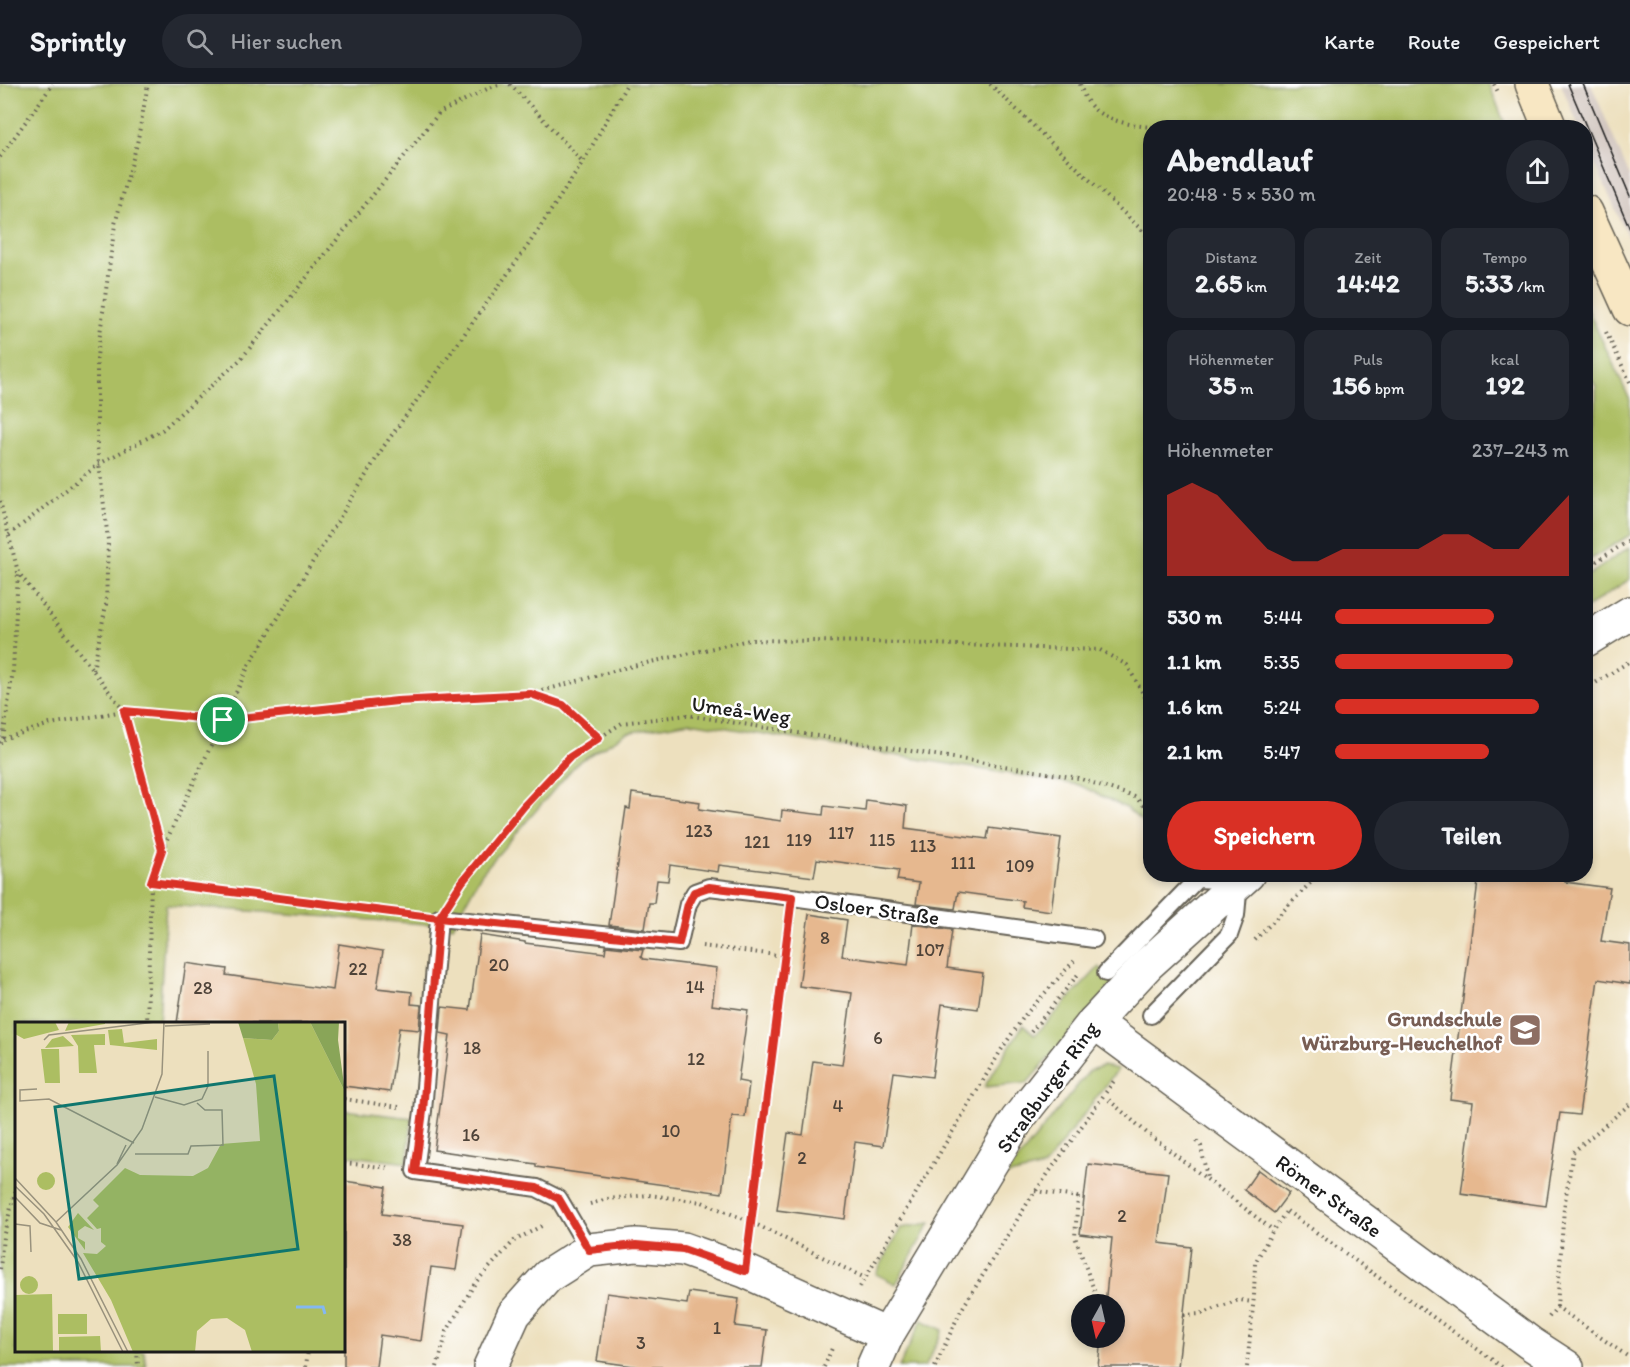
<!DOCTYPE html>
<html lang="de">
<meta charset="utf-8">
<style>
:root{--surface:#171b24;--page:#242831;--text:#f1f3f6;--muted:#9ea1a6;--line:#363941;--accent:#d93025}
body{margin:0;font-family:Itim,sans-serif;background:var(--page);color:var(--text);height:100vh;display:flex;flex-direction:column;font-size:22px;white-space:nowrap}
*{box-sizing:border-box;margin:0}
p{font-size:20px;color:var(--muted)}
.icon{flex:none;width:33px;height:33px;fill:none;stroke:currentColor;stroke-width:2;stroke-linecap:round;stroke-linejoin:round}
.map{position:relative;flex:1;overflow:hidden}
.sheet{position:absolute;left:1143px;top:36px;width:450px;height:762px;display:flex;flex-direction:column;background:var(--surface);border-radius:24px;box-shadow:0 3px 9px #0003}
.sheet>*{flex:none}
.needle{width:39px;rotate:188deg}
.tools{position:absolute;left:1071px;top:1210px;display:grid;gap:12px}
.tools a{display:grid;place-items:center;width:54px;height:54px;border-radius:50%;background:var(--surface);box-shadow:0 3px 9px #0003;font-size:30px}
.pin{position:absolute;display:grid;place-items:center;width:51px;height:51px;color:#fff;margin:-26px;border:3px solid #fff;border-radius:50%;box-shadow:0 2px 6px #0007}
.round{display:grid;place-items:center;flex:none;width:63px;height:63px;border-radius:32px;background:var(--page)}
.head{display:flex;align-items:center;justify-content:space-between;height:102px;padding:0 24px}
h1{font-size:33px;font-weight:700;line-height:45px}
.figures{display:grid;grid-template-columns:repeat(3,1fr);gap:9px;height:102px;padding:6px 24px}
.figures div{display:grid;align-content:center;border-radius:15px;background:var(--page);text-align:center}
.figures b{font-size:26px;font-weight:700}
.figures small{font-size:16px;font-weight:400}
.figures p{font-size:16px}
.chart{height:168px;padding:12px 24px}
.chart p{display:flex;justify-content:space-between}
.chart svg{width:100%;height:108px;margin-top:6px;fill:var(--accent);opacity:.7}
.button{display:flex;gap:12px;margin-top:auto;padding:12px 24px}
.button a{flex:1;height:69px;border-radius:36px;background:var(--accent);color:#fff;font-size:24px;font-weight:700;line-height:69px;text-align:center}
.button a+a{background:var(--page);color:var(--text)}
ul{padding:0 24px;list-style:none;font-size:20px}
li{display:grid;grid-template-columns:96px 72px 1fr;align-items:center;height:45px}
li i{height:15px;border-radius:8px;background:var(--accent)}
header{display:flex;align-items:center;gap:36px;box-sizing:border-box;height:84px;padding:0 30px;background:var(--surface);border-bottom:2px solid var(--line)}
header strong{font-size:28px}
nav{display:flex;gap:33px;margin-inline-start:auto;font-size:21px}
.search{width:420px;height:54px;background:var(--page);display:flex;align-items:center;gap:15px;box-sizing:border-box;padding:0 21px;border-radius:33px;color:var(--muted);font-size:22px}
.map>svg:first-child{display:block}
</style>
<header>
<strong>Sprintly</strong>
<div class="search"><svg class="icon" aria-label="search" viewBox="0 0 24 24"><circle cx="10" cy="10" r="6"/><path d="M15 15l6 6"/></svg>Hier suchen</div>
<nav><a>Karte</a><a>Route</a><a>Gespeichert</a></nav>
</header>
<div class="map">
<svg width="1630" height="1283" viewBox="0 0 1630 1283">
<rect width="100%" height="100%" fill="#fff"/>
<filter id="ink" filterUnits="userSpaceOnUse"><feTurbulence type="fractalNoise" baseFrequency=".0167" numOctaves="2"/><feDisplacementMap in="SourceGraphic" scale="12" xChannelSelector="R" yChannelSelector="G"/><feConvolveMatrix kernelMatrix="1 2 1 2 8 2 1 2 1" color-interpolation-filters="sRGB"/></filter>
<filter id="wash" filterUnits="userSpaceOnUse"><feTurbulence type="fractalNoise" baseFrequency=".008" numOctaves="4" result="noise"/><feDisplacementMap in="SourceGraphic" scale="24" xChannelSelector="R" yChannelSelector="G"/><feGaussianBlur stdDeviation="1.35" result="paint"/><feColorMatrix in="noise" values="0 0 0 0 0 0 0 0 0 0 0 0 0 0 0 0 0 1.4 0 .05"/><feComposite in="paint" operator="in"/></filter>
<g filter="url(#wash)">
<rect width="100%" height="100%" fill="#ede0be"/>
<path fill="#cec1b9" d="M 1561,0 L 1591,0 L 1630,93 L 1630,159 L 1586,59 L 1586,44 L 1579,43 Z"/>
<g fill="#acbe62" stroke="#646d3f" stroke-width="1.5">
<path d="M 0,0 L 1489,0 L 1506,43 L 1150,44 L 1150,744 L 1126,724 L 1079,701 L 690,638 L 626,649 L 578,678 L 481,790 L 453,842 L 166,821 L 159,939 L 16,940 L 16,1266 L 144,1267 L 146,1283 L 0,1283 Z"/>
<path d="M 1586,222 L 1630,316 L 1630,451 L 1586,478 L 1586,359 L 1589,353 L 1596,323 L 1596,302 L 1586,288 Z"/>
<path d="M 1630,463 L 1630,495 L 1586,524 L 1586,493 Z"/>
<path d="M 1099,883 L 1115,898 L 1027,999 L 984,1003 L 1023,941 L 1035,951 Z"/>
<path d="M 1103,982 L 1118,985 L 1044,1083 L 1005,1092 L 1090,986 Z"/>
<path d="M 344,1026 L 412,1034 L 407,1079 L 344,1071 Z"/>
<path d="M 930,1139 L 896,1200 L 876,1190 L 901,1144 Z"/>
<path d="M 922,1236 L 943,1246 L 925,1283 L 899,1283 Z"/>
</g>
<g id="blocks">
<g fill="#e6b88f">
<path d="M 632,709 L 700,718 L 699,725 L 781,737 L 782,726 L 823,731 L 824,722 L 865,727 L 866,716 L 907,722 L 905,744 L 987,755 L 989,744 L 1061,754 L 1051,827 L 1022,823 L 1023,817 L 958,808 L 955,825 L 916,820 L 919,799 L 897,796 L 899,786 L 817,775 L 814,793 L 719,781 L 718,788 L 670,781 L 668,797 L 657,796 L 654,819 L 649,819 L 645,845 L 609,841 L 626,724 L 630,725 Z"/>
<path d="M 1479,790 L 1566,790 L 1565,798 L 1610,804 L 1601,857 L 1630,861 L 1630,900 L 1598,895 L 1579,1031 L 1560,1029 L 1546,1122 L 1461,1110 L 1473,1018 L 1450,1015 Z"/>
<path d="M 809,830 L 847,836 L 842,872 L 908,881 L 913,840 L 952,846 L 947,884 L 983,889 L 978,925 L 942,920 L 932,993 L 894,988 L 883,1062 L 855,1058 L 845,1135 L 777,1126 L 788,1049 L 803,1051 L 813,977 L 842,981 L 852,909 L 799,902 Z"/>
<path d="M 480,851 L 525,858 L 525,859 L 605,869 L 606,862 L 643,866 L 641,873 L 643,875 L 717,884 L 712,921 L 748,926 L 738,997 L 749,999 L 745,1033 L 732,1032 L 722,1109 L 536,1083 L 536,1080 L 434,1066 L 450,951 L 440,949 L 442,923 L 470,926 Z"/>
<path d="M 339,860 L 383,867 L 377,904 L 412,908 L 411,920 L 421,921 L 419,946 L 399,944 L 390,1008 L 344,1002 L 344,939 L 177,939 L 186,879 L 227,885 L 226,891 L 333,906 Z"/>
<path d="M 1088,1080 L 1168,1089 L 1159,1159 L 1191,1163 L 1178,1283 L 1098,1283 L 1101,1254 L 1114,1254 L 1114,1221 L 1105,1221 L 1112,1154 L 1080,1150 Z"/>
<path d="M 1258,1086 L 1289,1109 L 1274,1129 L 1244,1106 Z"/>
<path d="M 344,1097 L 386,1103 L 382,1130 L 463,1140 L 456,1186 L 431,1183 L 421,1257 L 380,1251 L 376,1283 L 344,1283 Z"/>
<path d="M 689,1208 L 739,1215 L 735,1242 L 767,1246 L 762,1283 L 641,1283 L 597,1277 L 607,1209 L 687,1220 Z"/>
</g>
</g>
</g>
<g filter="url(#ink)">
<use href="#blocks" fill-opacity="0" stroke="#656155" stroke-width="1.5"/>
<g fill="none" stroke-linecap="round" stroke-linejoin="round">
<defs>
<g id="service">
<path d="M 1106,889 L 1197,795 L 1239,797 L 1236,831 L 1229,851 L 1151,931"/>
<path d="M 589,1166 L 559,1115 L 537,1104 L 415,1087 L 423,1027 L 439,834 L 679,859 L 688,820 L 695,808 L 709,803 L 792,813 L 1094,855"/>
</g>
<g id="minor">
<path d="M 1094,938 L 1530,1259 L 1567,1283"/>
<path d="M 490,1283 L 514,1230 L 548,1192 L 589,1166 L 636,1161 L 683,1165 L 745,1187 L 887,1251"/>
</g>
<g id="tertiary">
<path d="M 1586,556 L 1630,529"/>
<path d="M 873,1283 L 887,1251 L 1017,1036 L 1094,938 L 1148,880 L 1248,790"/>
</g>
<g id="secondary">
<path d="M 1532,0 L 1550,44"/>
<path d="M 1586,128 L 1630,225"/>
</g>
</defs>
<use href="#service" stroke="#656155" stroke-width="20"/>
<use href="#minor" stroke="#656155" stroke-width="36"/>
<use href="#tertiary" stroke="#656155" stroke-width="36"/>
<use href="#secondary" stroke="#656155" stroke-width="36"/>
<g stroke="#656155" stroke-width="4" stroke-dasharray="1.5 4.5" stroke-linecap="butt">
<path d="M 510,0 L 583,78"/>
<path d="M 990,0 L 1150,154"/>
<path d="M 1080,0 C 1082,6 1084,13 1088,18 C 1099,36 1133,42 1153,43"/>
<path d="M 1494,0 L 1499,10"/>
<path d="M 0,73 L 53,0"/>
<path d="M 1606,248 L 1630,298"/>
<path d="M 0,417 L 18,488 L 124,627 L 162,766 L 151,798"/>
<path d="M 9,451 L 99,380 L 162,346 L 241,275 L 439,29 L 489,4 L 502,0"/>
<path d="M 1586,484 L 1630,456"/>
<path d="M 93,586 L 106,521 L 108,456 L 97,362 L 97,272 L 115,140 L 137,60 L 148,0"/>
<path d="M 1586,605 L 1630,577"/>
<path d="M 531,610 L 624,584 L 749,556 L 874,558 L 1100,566 L 1127,581 L 1150,622"/>
<path d="M 3,655 L 50,640 L 124,627 L 223,636 L 397,617 L 531,610 L 563,622 L 599,654"/>
<path d="M 0,659 L 3,655 L 13,586 L 18,488"/>
<path d="M 162,766 L 249,581 L 384,362 L 529,160 L 583,78 L 627,0"/>
<path d="M 454,810 L 462,798 L 524,721 L 570,673 L 622,639 L 687,631 L 1078,694 L 1135,713 L 1150,727"/>
<path d="M 1255,856 L 1319,790"/>
<path d="M 702,862 L 785,872"/>
<path d="M 147,940 L 151,798 L 415,831"/>
<path d="M 1031,948 L 1080,888"/>
<path d="M 344,1015 L 399,1023"/>
<path d="M 1109,1016 L 1147,1049 L 1273,1146"/>
<path d="M 1197,1057 L 1201,1062 L 1207,1094"/>
<path d="M 344,1079 L 391,1084"/>
<path d="M 1035,1107 L 1084,1114"/>
<path d="M 1078,1113 L 1075,1153 L 1095,1209 L 1094,1219 L 1105,1221"/>
<path d="M 590,1120 L 607,1115 L 649,1111 L 702,1118 L 751,1138 L 865,1194"/>
<path d="M 1287,1127 L 1502,1283"/>
<path d="M 749,1154 L 789,837"/>
<path d="M 0,1185 L 3,1153 L 16,1105"/>
<path d="M 860,1203 L 1003,963 L 1025,931 L 1074,877"/>
<path d="M 1557,1223 L 1564,1124 L 1573,1068 L 1630,1020"/>
<path d="M 1184,1231 L 1200,1230 L 1239,1216 L 1253,1218"/>
<path d="M 1549,1233 L 1557,1223 L 1630,1274"/>
<path d="M 137,1266 L 138,1283"/>
<path d="M 306,1283 L 308,1266"/>
<path d="M 437,1283 L 447,1247 L 475,1199 L 514,1157 L 545,1140"/>
<path d="M 824,1283 L 833,1262"/>
<path d="M 935,1283 L 960,1228 L 1030,1115 L 1116,994"/>
<path d="M 1247,1283 L 1254,1212 L 1255,1179 L 1273,1146 L 1288,1125"/>
</g>
<use href="#service" stroke="#fff" stroke-width="16"/>
<use href="#minor" stroke="#fff" stroke-width="33"/>
<use href="#tertiary" stroke="#fff" stroke-width="33"/>
<use href="#secondary" stroke="#f8e7c3" stroke-width="33"/>
<g stroke="#1c1c1c" stroke-width="1.5">
<path d="M 1568,0 L 1630,145"/>
<path d="M 1583,0 L 1630,112"/>
</g>
</g>
</g>
<g fill="none" stroke-linecap="round" stroke-linejoin="round" filter="url(#ink)">
<defs>
<path id="route" d="M 223,636 L 124,627 L 162,766 L 151,798 L 439,834 L 423,1027 L 415,1087 L 537,1104 L 559,1115 L 589,1166 L 636,1161 L 683,1165 L 745,1187 L 792,813 L 709,803 L 694,808 L 688,820 L 679,859 L 439,834 L 462,798 L 524,722 L 570,673 L 599,654 L 563,621 L 531,610 L 397,617 L 223,636"/>
</defs>
<use href="#route" stroke="#fff" stroke-width="12"/>
<use href="#route" stroke="#d93025" stroke-width="8"/>
</g>
<defs>
<symbol id="school-square" viewBox="-11 -11 22 22"><rect x="-9" y="-9" width="18" height="18" rx="4" fill="#8d6e63" stroke="#fff"/><path d="M0-5L7-2L0 1L-7-2ZM-4 1L0 2.5L4 1V4Q0 6-4 4Z" fill="#fff"/></symbol>
</defs>
<g fill-rule="evenodd">
<use href="#school-square" x="1506" y="927" width="38" height="38"/>
</g>
<g text-anchor="middle" dominant-baseline="central" stroke-width="5" stroke-linejoin="round" paint-order="stroke">
<g font-size="18" fill="#4e4339">
<text x="699" y="747">123</text>
<text x="841" y="749">117</text>
<text x="799" y="756">119</text>
<text x="882" y="756">115</text>
<text x="757" y="758">121</text>
<text x="923" y="762">113</text>
<text x="963" y="779">111</text>
<text x="1020" y="782">109</text>
<text x="825" y="854">8</text>
<text x="930" y="866">107</text>
<text x="499" y="881">20</text>
<text x="358" y="885">22</text>
<text x="695" y="903">14</text>
<text x="203" y="904">28</text>
<text x="878" y="954">6</text>
<text x="472" y="964">18</text>
<text x="696" y="975">12</text>
<text x="838" y="1022">4</text>
<text x="671" y="1047">10</text>
<text x="471" y="1051">16</text>
<text x="802" y="1074">2</text>
<text x="1122" y="1132">2</text>
<text x="402" y="1156">38</text>
<text x="717" y="1244">1</text>
<text x="641" y="1259">3</text>
</g>
<g font-size="21" fill="#1c1c1c" stroke="#fff">
<text transform="translate(741 626) rotate(8)">Umeå-Weg</text>
<text transform="translate(877 825) rotate(8)">Osloer Straße</text>
<text transform="translate(1047 1003) rotate(-54)">Straßburger Ring</text>
<text transform="translate(1329 1112) rotate(36)">Römer Straße</text>
</g>
<g font-size="21" font-weight="bold" fill="#785e54" stroke="#fff" text-anchor="end">
<text x="1502" y="934">Grundschule<tspan x="1502" dy="24">Würzburg-Heuchelhof</tspan></text>
</g>
</g>
<g transform="translate(15 938)">
<rect width="330" height="330" fill="#ede0be"/>
<path d="M 0,0 L 40,0 L 44,8 L 9,17 L 0,12 ZM 54,0 L 90,0 L 90,2 L 50,9 ZM 263,0 L 295,0 L 330,70 L 330,330 L 237,330 L 230,308 L 212,296 L 196,297 L 182,309 L 180,330 L 118,330 L 96,278 L 68,231 L 82,232 L 91,224 L 86,220 L 86,206 L 82,207 L 72,196 L 84,184 L 78,178 L 110,146 L 125,153 L 178,154 L 193,146 L 206,122 L 245,119 L 241,62 L 228,16 L 257,18 L 264,9 ZM 107,7 L 109,21 L 142,17 L 142,28 L 95,23 L 93,8 ZM 90,12 L 90,23 L 79,23 L 82,51 L 64,51 L 63,24 L 56,13 ZM 48,14 L 59,24 L 30,26 L 37,17 ZM 26,27 L 44,27 L 45,61 L 30,61 ZM22 159a9 9 0 1 1 18 0a9 9 0 1 1-18 0ZM 63,191 L 79,208 L 70,204 L 63,209 L 63,216 L 70,220 L 70,228 L 53,205 ZM5 263a9 9 0 1 1 18 0a9 9 0 1 1-18 0ZM 37,272 L 38,330 L 0,330 L 0,273 ZM 43,292 L 72,292 L 72,312 L 43,312 ZM 85,314 L 86,330 L 44,330 L 44,315 Z" fill="#acbe62"/>
<path d="M 223,0 L 263,0 L 264,9 L 257,18 L 228,16 ZM 295,0 L 324,0 L 323,18 L 330,70 Z" fill="#89a558"/>
<path fill="none" stroke="#84b8f2" stroke-width="3" d="M 281,285 L 308,285 L 310,292"/>
<path fill="none" stroke="#99927d" stroke-width="1.5" d="M 150,4 L 195,2M 29,18 L 34,13 L 140,0M 22,67 L 5,68 L 5,79 L 34,77 L 119,121M 140,75 L 169,83 L 187,77 L 193,64 L 193,29M 120,132 L 173,132 L 176,124 L 208,123 L 207,88 L 190,88 L 182,81M 102,142 L 111,123M 0,156 L 41,200 L 66,237 L 113,330M 0,164 L 29,192 L 63,240 L 108,330M 0,175 L 25,201 L 46,208M 41,200 L 102,143 L 127,107 L 147,52 L 149,0M 0,202 L 15,204 L 16,230"/>
<path fill="#0f766e" fill-opacity="0.15" stroke="#0f766e" stroke-width="3" d="M 259,54 L 283,227 L 64,257 L 40,85 Z"/>
<rect width="330" height="330" fill="none" stroke="#1c1c1c" stroke-width="3"/>
</g>
</svg>
<div class="tools">
<a><svg class="needle" viewBox="-14 -14 28 28"><path d="M0-13l5 13h-10z" fill="#e53935"/><path d="M0 13l5-13h-10z" fill="#9ea1a6"/></svg></a>
</div>
<div class="pin" style="left:223px;top:636px;background:#1e9e55"><svg class="icon" aria-label="arrive" viewBox="0 0 24 24"><path d="M6 21V4h12l-3 4 3 4H6"/></svg></div>
<section class="sheet">
<div class="head"><div><h1>Abendlauf</h1><p>20:48 · 5 × 530 m</p></div><a class="round"><svg class="icon" aria-label="share" viewBox="0 0 24 24"><path d="M12 15V3M7 8l5-5 5 5M5 13v7h14v-7"/></svg></a></div>
<div class="figures">
<div><p>Distanz</p><b>2.65<small> km</small></b></div>
<div><p>Zeit</p><b>14:42</b></div>
<div><p>Tempo</p><b>5:33<small> /km</small></b></div>
</div>
<div class="figures">
<div><p>Höhenmeter</p><b>35<small> m</small></b></div>
<div><p>Puls</p><b>156<small> bpm</small></b></div>
<div><p>kcal</p><b>192</b></div>
</div>
<div class="chart"><p><span>Höhenmeter</span>237–243 m</p>
<svg viewBox="0 0 160 44" preserveAspectRatio="none"><path d="M0 44V11L10 6L20 11L30 22L40 33L50 38L60 38L70 33L80 33L90 33L100 33L110 27L120 27L130 33L140 33L150 22L160 11V44z"/></svg>
</div>
<ul>
<li><b>530 m</b>5:44<i style="width:68%"></i></li>
<li><b>1.1 km</b>5:35<i style="width:76%"></i></li>
<li><b>1.6 km</b>5:24<i style="width:87%"></i></li>
<li><b>2.1 km</b>5:47<i style="width:66%"></i></li>
</ul>
<div class="button"><a>Speichern</a><a>Teilen</a></div>
</section>
</div>
